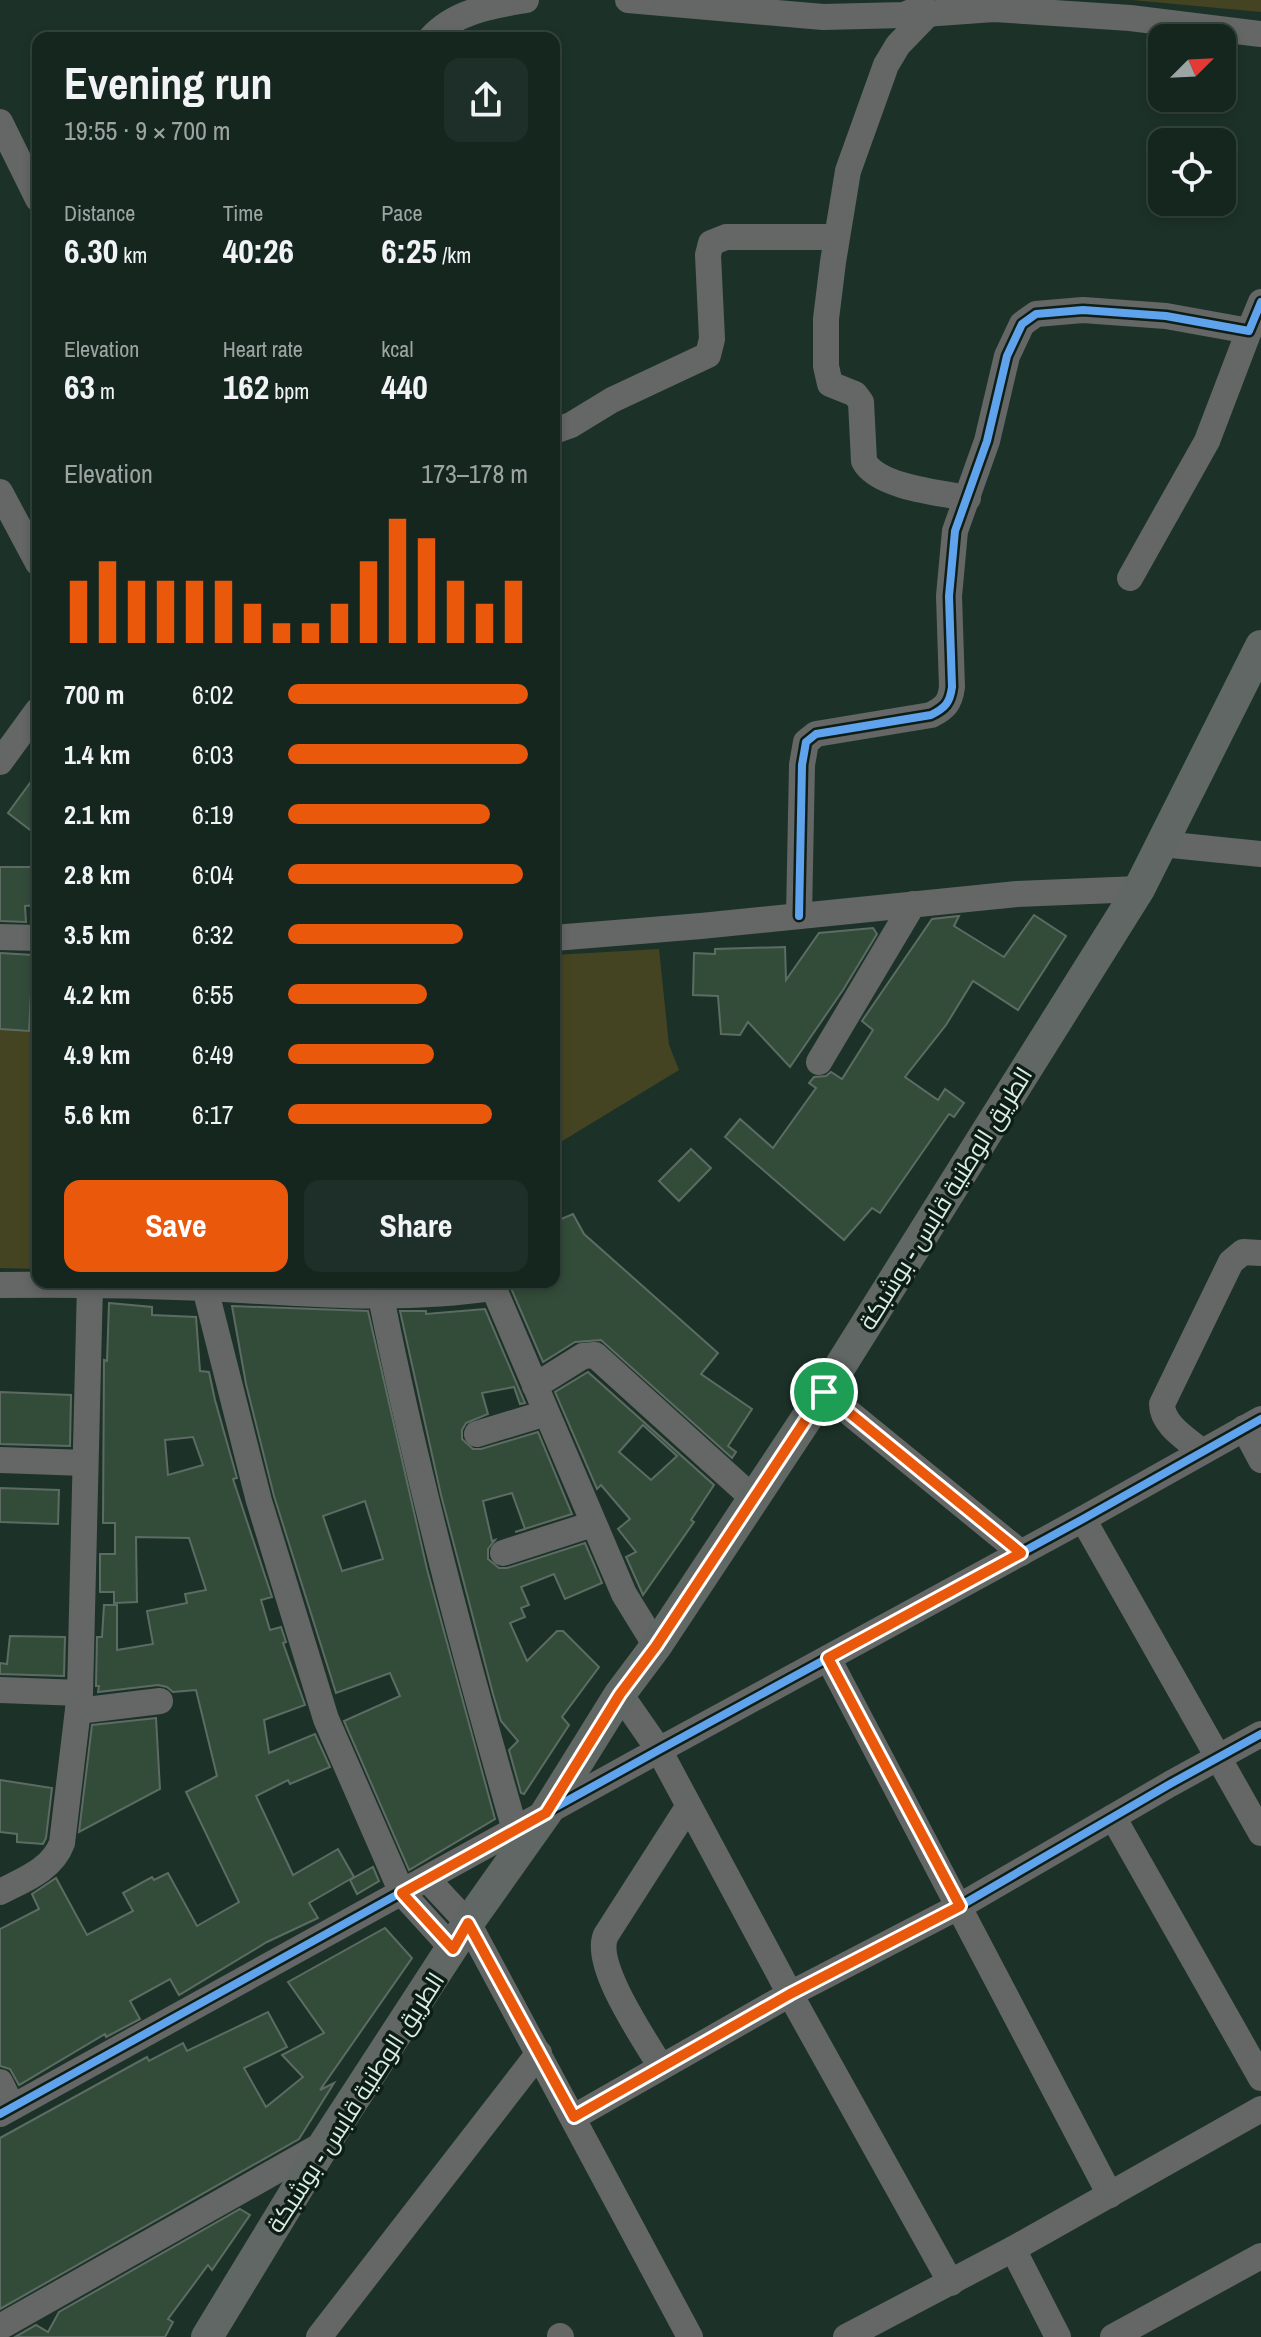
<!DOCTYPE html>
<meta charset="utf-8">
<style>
:root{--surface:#15261f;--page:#1e2e28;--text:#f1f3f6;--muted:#9da5a4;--line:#34433d;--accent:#ea580c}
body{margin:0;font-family:"Archivo Narrow",Cairo,sans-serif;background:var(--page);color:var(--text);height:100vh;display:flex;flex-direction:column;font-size:30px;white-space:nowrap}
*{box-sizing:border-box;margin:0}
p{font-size:26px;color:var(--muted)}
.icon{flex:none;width:44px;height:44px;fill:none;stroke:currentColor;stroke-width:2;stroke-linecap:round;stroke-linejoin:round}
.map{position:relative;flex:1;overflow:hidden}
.details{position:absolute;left:32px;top:32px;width:528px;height:1256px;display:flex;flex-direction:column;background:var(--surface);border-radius:16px;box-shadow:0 4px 12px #0003,0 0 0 2px var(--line)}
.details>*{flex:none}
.needle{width:52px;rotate:66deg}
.buttons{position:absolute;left:1148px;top:24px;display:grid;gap:16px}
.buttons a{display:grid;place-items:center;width:88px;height:88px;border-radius:16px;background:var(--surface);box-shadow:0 4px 12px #0003,0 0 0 2px var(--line);font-size:40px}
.pin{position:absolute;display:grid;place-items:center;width:68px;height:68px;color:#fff;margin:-34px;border:4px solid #fff;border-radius:50%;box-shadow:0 2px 8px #0007}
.round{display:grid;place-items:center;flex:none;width:84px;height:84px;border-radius:16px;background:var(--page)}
.headline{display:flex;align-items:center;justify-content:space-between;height:136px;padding:0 32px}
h1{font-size:44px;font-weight:700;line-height:60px}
.figures{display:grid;grid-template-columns:repeat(3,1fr);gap:12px;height:136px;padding:8px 32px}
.figures div{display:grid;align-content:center}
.figures b{font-size:34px;font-weight:700}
.figures small{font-size:22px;font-weight:400}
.figures p{font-size:22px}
.chart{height:224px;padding:16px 32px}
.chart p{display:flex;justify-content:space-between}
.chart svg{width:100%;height:144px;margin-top:8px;stroke:var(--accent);stroke-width:6}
.button{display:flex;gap:16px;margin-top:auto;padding:16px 32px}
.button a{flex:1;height:92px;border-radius:16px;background:var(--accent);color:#fff;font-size:32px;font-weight:700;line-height:92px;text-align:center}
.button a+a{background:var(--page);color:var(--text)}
ul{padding:0 32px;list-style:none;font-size:26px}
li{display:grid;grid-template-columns:128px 96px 1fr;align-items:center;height:60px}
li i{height:20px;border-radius:10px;background:var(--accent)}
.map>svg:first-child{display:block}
</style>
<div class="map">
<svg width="1261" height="2337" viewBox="0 0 1261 2337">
<rect width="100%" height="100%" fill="#1c3229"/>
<g fill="#454422">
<path d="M 1132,0 L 1261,0 L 1261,12 Z"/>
<path d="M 659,949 L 669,1045 L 679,1070 L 554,1146 L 554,955 Z"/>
<path d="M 33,955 L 38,955 L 38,1269 L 0,1268 L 0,1029 L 29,1031 Z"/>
</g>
<g fill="#334c3a" stroke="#5d6c63" stroke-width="2" fill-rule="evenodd">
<path d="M 38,772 L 38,836 L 8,813 Z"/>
<path d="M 0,867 L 38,867 L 38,905 L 25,906 L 26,922 L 0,921 Z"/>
<path d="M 1034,915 L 1066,936 L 1018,1010 L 973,981 L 946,1025 L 905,1077 L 938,1100 L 945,1089 L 964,1103 L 954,1117 L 949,1114 L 880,1213 L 872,1208 L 844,1240 L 725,1137 L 740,1119 L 773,1148 L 816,1088 L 809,1083 L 814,1077 L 826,1076 L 831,1072 L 842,1079 L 873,1030 L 862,1021 L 932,919 L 959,916 L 954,926 L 1004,957 Z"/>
<path d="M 873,928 L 877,934 L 843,990 L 790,1067 L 748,1022 L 740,1035 L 721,1034 L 718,996 L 693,995 L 694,953 L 715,954 L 715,949 L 785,947 L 786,980 L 819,933 Z"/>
<path d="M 0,953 L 33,955 L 29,1031 L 0,1029 Z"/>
<path d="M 691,1149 L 711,1168 L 679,1201 L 659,1181 Z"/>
<path d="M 573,1214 L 584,1234 L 718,1353 L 701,1374 L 752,1409 L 728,1446 L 736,1452 L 732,1458 L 601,1340 L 575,1342 L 543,1362 L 510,1286 L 518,1282 L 554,1282 L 554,1222 Z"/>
<path d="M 109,1303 L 152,1307 L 152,1315 L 196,1317 L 200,1371 L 209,1372 L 215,1400 L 237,1478 L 233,1479 L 272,1597 L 261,1600 L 270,1630 L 281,1627 L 286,1642 L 283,1643 L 305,1705 L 264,1720 L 269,1753 L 315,1734 L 330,1767 L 290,1784 L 288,1780 L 256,1796 L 293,1875 L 338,1849 L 354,1877 L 309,1903 L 318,1918 L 267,1942 L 179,1995 L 170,1979 L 130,2001 L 140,2019 L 106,2037 L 105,2034 L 19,2085 L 10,2069 L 0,2066 L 0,1929 L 39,1909 L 32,1894 L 56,1878 L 87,1935 L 133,1911 L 123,1893 L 152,1877 L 154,1880 L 168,1873 L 197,1926 L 239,1902 L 186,1792 L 217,1776 L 196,1690 L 173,1692 L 167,1687 L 158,1685 L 98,1692 L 99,1686 L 96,1686 L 97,1637 L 102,1637 L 104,1605 L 117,1605 L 117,1650 L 153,1644 L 147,1611 L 187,1603 L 185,1594 L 206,1590 L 189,1538 L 136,1537 L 137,1602 L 114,1603 L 114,1592 L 100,1592 L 100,1554 L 115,1554 L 115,1523 L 103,1523 L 104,1360 L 107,1361 ZM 193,1437 L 203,1465 L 168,1475 L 165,1440 Z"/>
<path d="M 232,1306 L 368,1311 L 427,1569 L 495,1819 L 409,1870 L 344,1721 L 400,1696 L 390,1673 L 336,1693 L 274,1496 L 246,1384 ZM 365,1501 L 383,1559 L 342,1571 L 323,1516 Z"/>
<path d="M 485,1309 L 525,1403 L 520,1404 L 514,1387 L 482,1393 L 488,1414 L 466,1423 L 462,1430 L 462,1439 L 473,1449 L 481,1449 L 538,1432 L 572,1514 L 515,1532 L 525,1529 L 512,1493 L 483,1501 L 492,1541 L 495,1540 L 488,1549 L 488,1559 L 499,1568 L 507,1568 L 585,1543 L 602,1583 L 565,1599 L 554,1574 L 521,1587 L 529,1605 L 521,1608 L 525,1617 L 510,1623 L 527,1661 L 557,1631 L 563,1631 L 599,1667 L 562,1717 L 569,1725 L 524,1794 L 521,1793 L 509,1750 L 518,1741 L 501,1721 L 493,1694 L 441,1495 L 400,1311 L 426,1311 L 426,1314 Z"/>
<path d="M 588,1372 L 714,1485 L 691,1520 L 694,1522 L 643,1595 L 626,1557 L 636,1552 L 618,1529 L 630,1519 L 601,1485 L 597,1489 L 555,1392 ZM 643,1425 L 677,1456 L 651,1480 L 619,1452 Z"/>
<path d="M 0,1392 L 71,1395 L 70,1446 L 0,1444 Z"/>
<path d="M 0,1488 L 59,1490 L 58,1524 L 0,1522 Z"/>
<path d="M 10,1636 L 65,1637 L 64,1676 L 0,1674 L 0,1663 L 7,1664 Z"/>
<path d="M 156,1718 L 160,1789 L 79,1832 L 92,1725 Z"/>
<path d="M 0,1780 L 52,1788 L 46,1838 L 43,1844 L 17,1842 L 17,1834 L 0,1832 Z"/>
<path d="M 373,1867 L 379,1881 L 357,1894 L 350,1880 Z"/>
<path d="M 385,1928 L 412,1958 L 320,2090 L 334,2083 L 299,2139 L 0,2309 L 0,2138 L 147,2057 L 149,2061 L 183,2043 L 187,2051 L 268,2012 L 287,2047 L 244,2068 L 266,2107 L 303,2077 L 282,2055 L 324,2033 L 288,1982 Z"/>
<path d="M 240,2209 L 250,2215 L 212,2270 L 208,2265 L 168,2319 L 173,2322 L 165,2337 L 15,2337 L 36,2325 L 48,2332 L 59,2312 Z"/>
</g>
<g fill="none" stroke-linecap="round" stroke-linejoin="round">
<g stroke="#646766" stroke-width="26">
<path d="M 628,0 L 823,17 L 904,15 L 923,7"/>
<path d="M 928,14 L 898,45 L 886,65 L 848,171 L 833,262 L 826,319 L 826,366 L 830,384 L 855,394 L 861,402 L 864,461 C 877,487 940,493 968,498"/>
<path d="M 910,15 L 994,9 L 1130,18 L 1261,34"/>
<path d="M 431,38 C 455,11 492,6 526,0"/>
<path d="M 0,122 L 38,199"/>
<path d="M 554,431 L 571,425 L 612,400 L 708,355 L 712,339 L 708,255 L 711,243 L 726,237 L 836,237"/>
<path d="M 0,492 L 38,563"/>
<path d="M 1130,578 L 1207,441 L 1249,331"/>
<path d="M 0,762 L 38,710"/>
<path d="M 1162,844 L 1261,854"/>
<path d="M 799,916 L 802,765 L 806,742 L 816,734 L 931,715 C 945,708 950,703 952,687 L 949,596 L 955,531 L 987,441 L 1007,356 L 1022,324 L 1036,314 L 1083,310 L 1166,316 L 1249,331 L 1261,302"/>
<path d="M 0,937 L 38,938"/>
<path d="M 554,938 L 701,926 L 1017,894 L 1139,889"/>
<path d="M 819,1062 L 913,904"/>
<path d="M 491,1282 L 624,1594 L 656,1646"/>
<path d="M 0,1285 C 69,1284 138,1285 207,1288 C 303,1293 398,1302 493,1288"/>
<path d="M 205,1288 L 259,1501 L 326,1719 L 402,1893 L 453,1949"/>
<path d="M 381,1297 C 417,1477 464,1654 515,1830"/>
<path d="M 535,1386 L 583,1356 L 595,1355 L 754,1499"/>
<path d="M 824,1392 L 1021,1553"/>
<path d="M 1244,1428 L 1261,1460"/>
<path d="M 477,1434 L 546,1413"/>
<path d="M 1202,1452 C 1187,1439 1162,1425 1162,1404 L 1231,1262 L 1243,1252 L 1261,1253"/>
<path d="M 0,1460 L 85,1463"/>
<path d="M 1083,1519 L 1261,1833"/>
<path d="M 503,1553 L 593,1524"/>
<path d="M 828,1658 L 1110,2195"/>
<path d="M 0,1690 L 80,1693"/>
<path d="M 620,1694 L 659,1750 L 790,1994 L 951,2283"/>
<path d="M 78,1711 L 160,1701"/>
<path d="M 1113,1817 L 1261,2078"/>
<path d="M 427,1879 L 468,1923 L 690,2337"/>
<path d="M 0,1892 C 23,1880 52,1870 62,1843 L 80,1693 L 90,1284"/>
<path d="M 661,2067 C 645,2040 592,1964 606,1935 L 688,1807"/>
<path d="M 0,2082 L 12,2107"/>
<path d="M 0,2114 L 659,1750 L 1083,1519 L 1261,1419"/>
<path d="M 574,2117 L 790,1994 L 960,1906 L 1170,1784 L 1261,1734"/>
<path d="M 1013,2249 L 1058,2337"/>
<path d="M 0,2327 L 325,2143"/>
<path d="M 560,2336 L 561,2337"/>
<path d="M 319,2337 L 539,2053"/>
<path d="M 846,2337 L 1013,2249 L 1261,2109"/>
<path d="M 1113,2337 L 1261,2256"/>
</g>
<path stroke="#616765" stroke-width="32" d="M 207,2337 L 325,2143 L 468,1923 L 546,1813 L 620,1694 L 656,1646 L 824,1392 L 1139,889 L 1261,646"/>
<defs>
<g id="cycleway">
<path d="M 799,916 L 802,765 L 806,742 L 816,734 L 931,715 C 945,708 950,703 952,687 L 949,596 L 955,531 L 987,441 L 1007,356 L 1022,324 L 1036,314 L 1083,310 L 1166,316 L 1249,331 L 1261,302"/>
<path d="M 0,2114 L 659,1750 L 1083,1519 L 1261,1419"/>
<path d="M 574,2117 L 790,1994 L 960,1906 L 1170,1784 L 1261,1734"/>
</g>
</defs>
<use href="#cycleway" stroke="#0e1e17" stroke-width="13"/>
<use href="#cycleway" stroke="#60a3ed" stroke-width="8"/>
</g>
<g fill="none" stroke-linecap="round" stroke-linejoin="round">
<defs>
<path id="route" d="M 824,1392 L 1021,1553 L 828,1658 L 960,1906 L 790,1994 L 574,2117 L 468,1923 L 453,1949 L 402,1893 L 546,1813 L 620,1694 L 656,1646 Z"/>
</defs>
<use href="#route" stroke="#fff" stroke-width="16"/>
<use href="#route" stroke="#ea580c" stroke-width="10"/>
</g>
<g text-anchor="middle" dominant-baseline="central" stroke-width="7" stroke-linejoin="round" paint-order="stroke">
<g font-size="24" fill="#d9eee3" stroke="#0e1e17">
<text transform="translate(945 1198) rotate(-58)">الطريق الوطنية قابس - بوشبكة</text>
<text transform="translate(355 2102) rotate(-57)">الطريق الوطنية قابس - بوشبكة</text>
</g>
</g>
</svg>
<div class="buttons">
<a><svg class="needle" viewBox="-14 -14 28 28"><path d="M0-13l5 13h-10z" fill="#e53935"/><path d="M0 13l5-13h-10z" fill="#9da5a4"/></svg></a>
<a><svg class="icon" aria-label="locate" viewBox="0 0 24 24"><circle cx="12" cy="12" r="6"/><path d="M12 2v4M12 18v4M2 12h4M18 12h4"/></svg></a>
</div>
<div class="pin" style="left:824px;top:1392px;background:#1e9e55"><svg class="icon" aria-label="arrive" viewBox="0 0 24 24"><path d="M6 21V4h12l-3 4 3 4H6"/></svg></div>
<section class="details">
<div class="headline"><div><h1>Evening run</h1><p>19:55 · 9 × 700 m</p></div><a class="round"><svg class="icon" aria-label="share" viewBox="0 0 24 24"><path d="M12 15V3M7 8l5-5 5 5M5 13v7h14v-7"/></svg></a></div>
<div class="figures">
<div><p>Distance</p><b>6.30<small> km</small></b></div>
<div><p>Time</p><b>40:26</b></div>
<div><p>Pace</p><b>6:25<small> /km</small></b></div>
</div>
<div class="figures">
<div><p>Elevation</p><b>63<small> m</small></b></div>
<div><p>Heart rate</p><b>162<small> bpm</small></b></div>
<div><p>kcal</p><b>440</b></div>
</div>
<div class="chart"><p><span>Elevation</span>173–178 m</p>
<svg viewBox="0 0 160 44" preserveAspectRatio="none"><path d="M5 44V25M15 44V19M25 44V25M35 44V25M45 44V25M55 44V25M65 44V32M75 44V38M85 44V38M95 44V32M105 44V19M115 44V6M125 44V12M135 44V25M145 44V32M155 44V25"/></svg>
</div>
<ul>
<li><b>700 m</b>6:02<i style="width:100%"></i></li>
<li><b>1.4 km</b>6:03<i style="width:100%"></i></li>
<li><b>2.1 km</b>6:19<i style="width:84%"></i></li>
<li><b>2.8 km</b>6:04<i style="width:98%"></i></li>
<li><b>3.5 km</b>6:32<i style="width:73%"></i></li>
<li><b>4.2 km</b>6:55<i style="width:58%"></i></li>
<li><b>4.9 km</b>6:49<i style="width:61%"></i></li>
<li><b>5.6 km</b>6:17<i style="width:85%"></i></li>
</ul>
<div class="button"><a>Save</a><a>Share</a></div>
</section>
</div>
